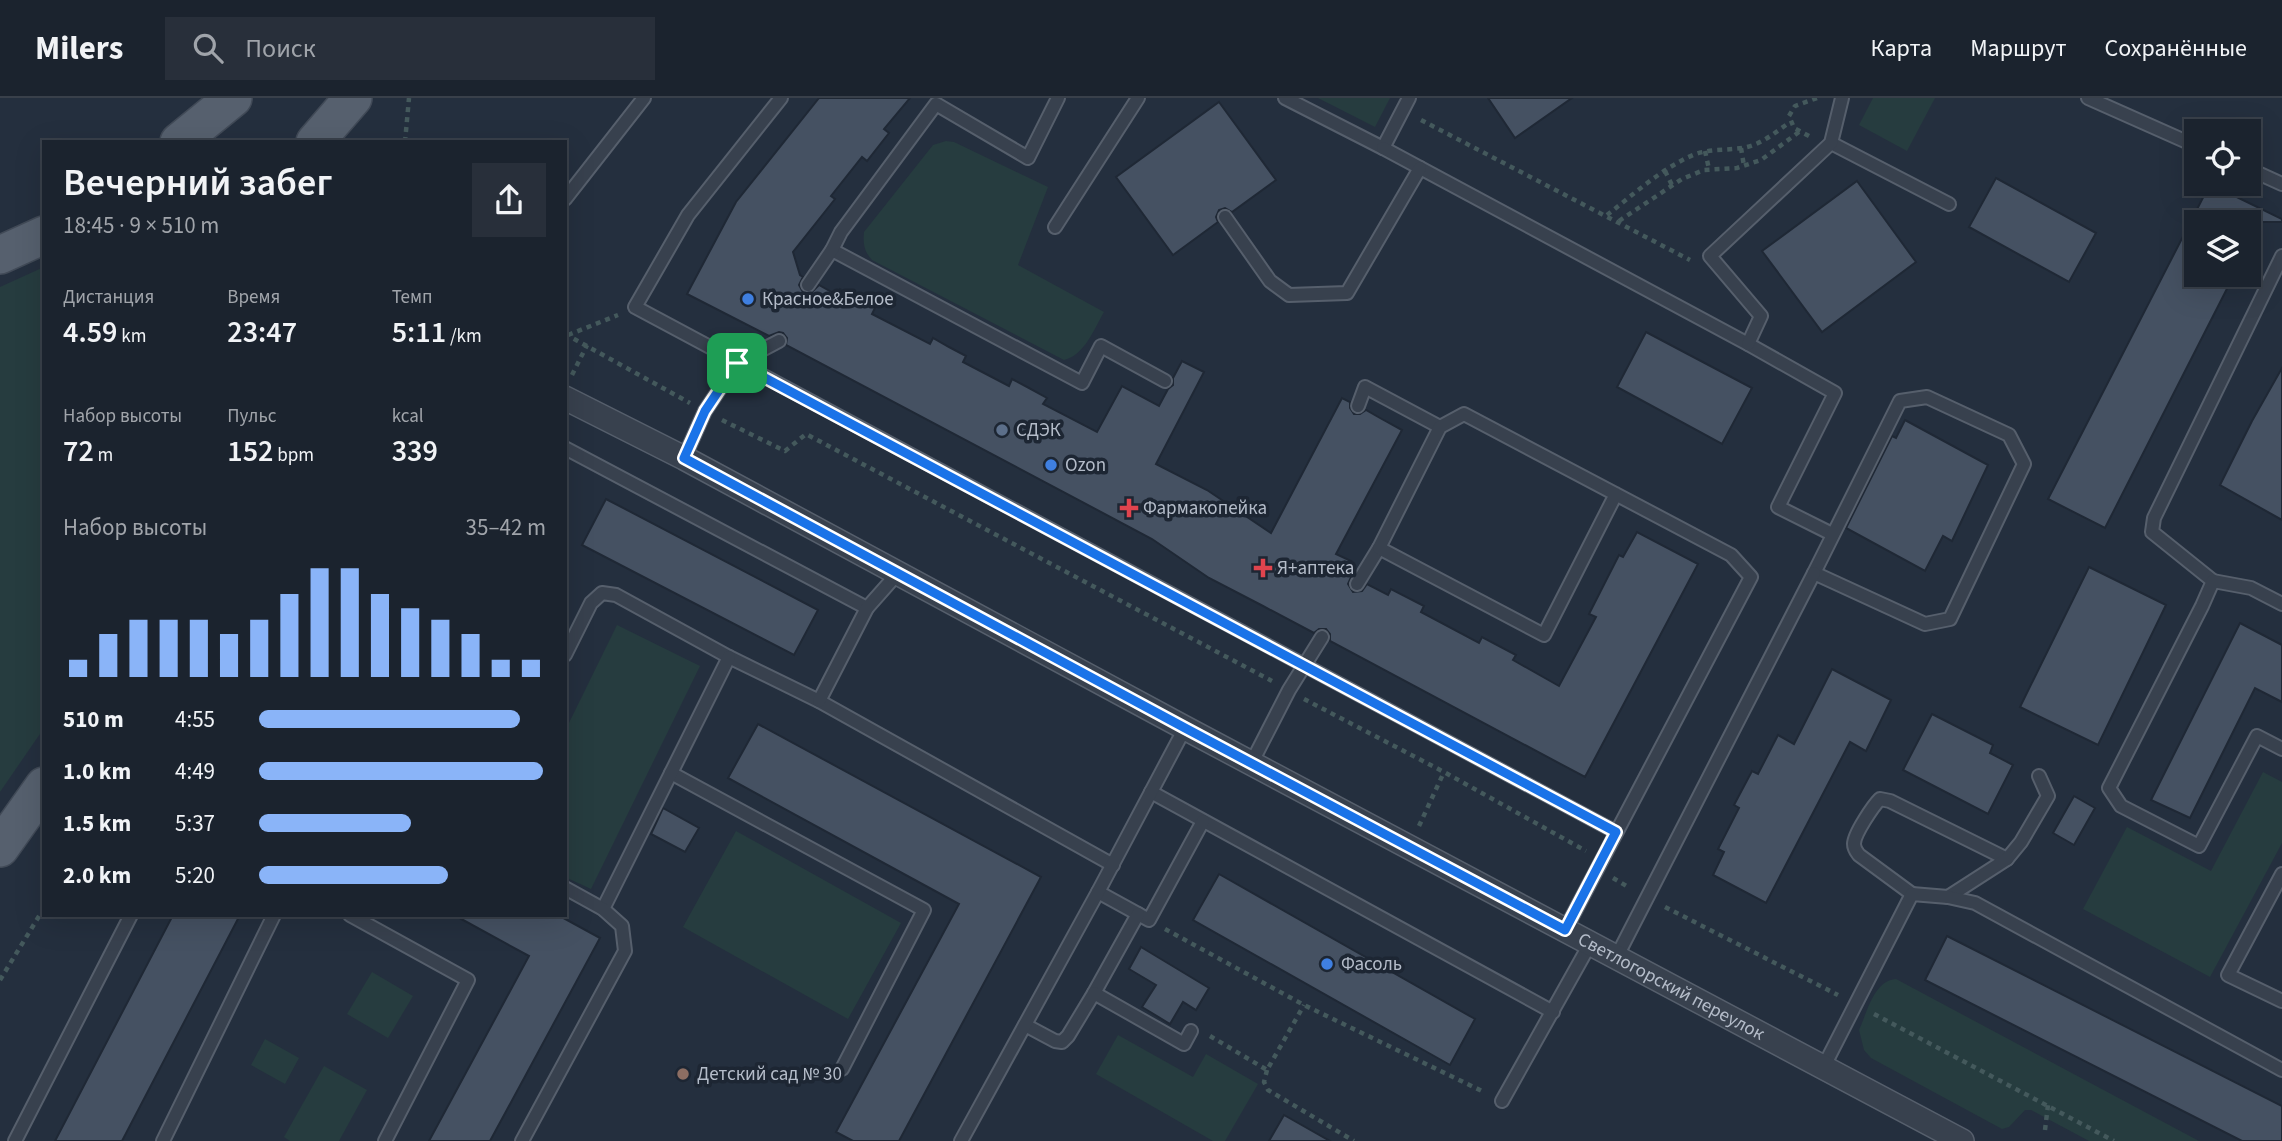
<!DOCTYPE html>
<html lang="ru">
<meta charset="utf-8">
<style>
:root{--surface:#1b232e;--page:#282f3a;--text:#f1f3f6;--muted:#a0a4aa;--line:#39404a;--accent:#8ab4f8}
body{margin:0;font-family:"Source Sans 3",sans-serif;background:var(--page);color:var(--text);height:100vh;display:flex;flex-direction:column;font-size:26px;white-space:nowrap}
*{box-sizing:border-box;margin:0}
p{font-size:23px;color:var(--muted)}
.icon{flex:none;width:38px;height:38px;fill:none;stroke:currentColor;stroke-width:2;stroke-linecap:round;stroke-linejoin:round}
.map{position:relative;flex:1;overflow:hidden}
.sheet{position:absolute;left:42px;top:42px;width:525px;height:777px;display:flex;flex-direction:column;background:var(--surface);border-radius:0px;box-shadow:0 7px 28px #0002,0 0 0 2px var(--line)}
.sheet>*{flex:none}
.controls{position:absolute;left:2184px;top:21px;display:grid;gap:14px}
.controls a{display:grid;place-items:center;width:77px;height:77px;border-radius:0px;background:var(--surface);box-shadow:0 7px 28px #0002,0 0 0 2px var(--line);font-size:35px}
.pin{position:absolute;display:grid;place-items:center;width:60px;height:60px;color:#fff;margin:-30px;border-radius:14px;box-shadow:0 4px 10px #0006}
.round{display:grid;place-items:center;flex:none;width:74px;height:74px;border-radius:0px;background:var(--page)}
.summary{display:flex;align-items:center;justify-content:space-between;height:119px;padding:0 21px}
h1{font-size:38px;font-weight:600;line-height:52px}
.stats{display:grid;grid-template-columns:repeat(3,1fr);gap:10px;height:119px;padding:7px 21px}
.stats div{display:grid;align-content:center}
.stats b{font-size:30px;font-weight:600}
.stats small{font-size:19px;font-weight:400}
.stats p{font-size:19px}
.chart{height:196px;padding:14px 21px}
.chart p{display:flex;justify-content:space-between}
.chart svg{width:100%;height:126px;margin-top:7px;stroke:var(--accent);stroke-width:6}
ul{padding:0 21px;list-style:none;font-size:23px}
li{display:grid;grid-template-columns:112px 84px 1fr;align-items:center;height:52px}
li i{height:18px;border-radius:9px;background:var(--accent)}
header{display:flex;align-items:center;gap:42px;box-sizing:border-box;height:98px;padding:0 35px;background:var(--surface);border-bottom:2px solid var(--line)}
header strong{font-size:33px}
nav{display:flex;gap:38px;margin-inline-start:auto;font-size:24px}
.search{width:490px;height:63px;background:var(--page);display:flex;align-items:center;gap:18px;box-sizing:border-box;padding:0 24px;border-radius:0px;color:var(--muted);font-size:26px}
.map>svg:first-child{display:block}
</style>
<header>
<strong>Milers</strong>
<div class="search"><svg class="icon" aria-label="search" viewBox="0 0 24 24"><circle cx="10" cy="10" r="6"/><path d="M15 15l6 6"/></svg>Поиск</div>
<nav><a>Карта</a><a>Маршрут</a><a>Сохранённые</a></nav>
</header>
<div class="map">
<svg width="2282" height="1043" viewBox="0 0 2282 1043">
<rect width="100%" height="100%" fill="#242f3e"/>
<g fill="#263c3f">
<path d="M 1318,0 L 1390,0 L 1375,29 Z"/>
<path d="M 1873,0 L 1935,0 L 1907,53 L 1859,27 Z"/>
<path d="M 946,43 L 954,44 L 1048,89 L 1018,167 L 1104,214 C 1094,231 1085,257 1064,262 L 872,162 C 864,153 863,146 864,134 L 933,47 Z"/>
<path d="M 44,169 L 44,630 L 0,694 L 0,189 Z"/>
<path d="M 617,527 L 700,568 L 591,791 L 565,779 L 565,633 Z"/>
<path d="M 2263,674 L 2282,684 L 2282,745 L 2210,879 L 2083,811 L 2127,729 L 2211,773 Z"/>
<path d="M 736,733 L 901,825 L 848,921 L 683,829 Z"/>
<path d="M 372,874 L 413,898 L 388,940 L 347,916 Z"/>
<path d="M 1896,881 L 2199,1043 L 2089,1043 L 2031,1012 L 2025,1012 L 2009,1029 L 2002,1031 L 1871,960 L 1864,952 L 1859,932 C 1867,915 1874,882 1896,881 Z"/>
<path d="M 1118,937 L 1193,979 L 1206,956 L 1258,986 L 1225,1043 L 1213,1043 L 1096,976 Z"/>
<path d="M 265,941 L 299,960 L 285,986 L 251,967 Z"/>
<path d="M 324,968 L 367,992 L 339,1043 L 290,1043 L 284,1039 Z"/>
</g>
<g fill="#455162" stroke="#1f2835" stroke-width="2">
<path d="M 819,0 L 910,0 L 884,31 L 889,35 L 867,63 L 862,59 L 831,98 L 835,101 L 793,154 L 800,177 L 803,179 L 799,187 L 803,194 L 811,195 L 819,187 L 837,197 L 840,191 L 875,210 L 872,216 L 930,246 L 933,240 L 949,249 L 966,258 L 963,264 L 1009,288 L 1012,281 L 1029,290 L 1047,300 L 1043,306 L 1097,334 L 1122,288 L 1159,308 L 1168,291 L 1173,287 L 1173,280 L 1182,263 L 1204,274 L 1156,366 L 1207,392 L 1271,435 L 1342,300 L 1350,304 L 1350,310 L 1354,316 L 1360,316 L 1366,312 L 1380,320 L 1402,332 L 1336,456 L 1351,463 L 1346,474 L 1352,477 L 1348,486 L 1353,494 L 1362,493 L 1367,486 L 1388,497 L 1391,491 L 1424,508 L 1421,514 L 1479,545 L 1482,539 L 1516,557 L 1513,562 L 1559,588 L 1596,519 L 1589,516 L 1619,457 L 1623,459 L 1637,434 L 1698,466 L 1585,679 L 1330,543 L 1330,536 L 1326,531 L 1319,531 L 1314,535 L 1263,508 L 1209,480 L 1152,441 L 786,247 L 787,240 L 783,235 L 779,234 L 769,238 L 687,196 L 736,104 Z"/>
<path d="M 1488,0 L 1572,0 L 1515,40 Z"/>
<path d="M 1219,4 L 1276,82 L 1232,114 L 1225,110 L 1219,112 L 1216,119 L 1218,124 L 1173,157 L 1116,79 Z"/>
<path d="M 1996,80 L 2096,135 L 2069,184 L 1969,129 Z"/>
<path d="M 1857,83 L 1916,164 L 1822,234 L 1762,153 Z"/>
<path d="M 2210,86 L 2282,121 L 2282,124 L 2196,124 L 2196,177 L 2234,177 L 2105,430 L 2048,401 Z"/>
<path d="M 1646,234 L 1752,290 L 1722,346 L 1617,289 Z"/>
<path d="M 2282,270 L 2282,422 L 2220,387 L 2252,323 Z"/>
<path d="M 1905,322 L 1988,367 L 1952,443 L 1943,438 L 1925,473 L 1846,430 L 1892,338 L 1896,340 Z"/>
<path d="M 606,401 L 818,512 L 794,557 L 582,447 Z"/>
<path d="M 2089,469 L 2166,507 L 2098,647 L 2020,609 Z"/>
<path d="M 2240,525 L 2282,547 L 2282,604 L 2255,590 L 2190,720 L 2151,702 Z"/>
<path d="M 1832,571 L 1891,602 L 1866,653 L 1850,644 L 1766,805 L 1713,777 L 1724,754 L 1718,751 L 1739,710 L 1734,707 L 1752,673 L 1758,676 L 1778,637 L 1794,646 Z"/>
<path d="M 1932,616 L 1993,647 L 1990,655 L 2013,667 L 1988,716 L 1903,672 Z"/>
<path d="M 758,626 L 1041,779 L 899,1043 L 853,1043 L 836,1034 L 959,806 L 728,680 Z"/>
<path d="M 2074,698 L 2095,710 L 2074,747 L 2053,735 Z"/>
<path d="M 663,710 L 699,730 L 685,754 L 651,736 Z"/>
<path d="M 1219,776 L 1475,921 L 1450,967 L 1193,822 Z"/>
<path d="M 173,817 L 240,817 L 122,1043 L 55,1043 Z"/>
<path d="M 454,817 L 558,817 L 600,840 L 490,1043 L 429,1043 L 529,858 Z"/>
<path d="M 1947,838 L 2282,1008 L 2282,1043 L 2242,1043 L 1925,882 Z"/>
<path d="M 1141,849 L 1209,890 L 1196,912 L 1183,904 L 1170,926 L 1142,909 L 1156,887 L 1129,871 Z"/>
<path d="M 1284,1017 L 1330,1043 L 1269,1043 Z"/>
</g>
<g fill="none" stroke-linecap="round" stroke-linejoin="round">
<defs>
<g id="lane">
<path d="M 781,0 L 688,117 L 635,209 L 1616,734"/>
<path d="M 1285,0 L 1383,50 L 1409,0"/>
<path d="M 2088,0 L 2196,48"/>
<path d="M 1831,45 L 1949,106"/>
<path d="M 1383,50 L 1748,246 L 1835,295 L 1778,409 L 1832,436"/>
<path d="M 2249,71 L 2282,86"/>
<path d="M 565,101 L 644,0"/>
<path d="M 1225,119 L 1270,183 L 1289,197 L 1347,195 L 1420,70"/>
<path d="M 1055,129 L 1138,0"/>
<path d="M 832,152 L 1082,285 L 1101,248 L 1165,283"/>
<path d="M 808,187 L 832,152 L 841,134 L 936,6 L 1028,60 L 1058,0"/>
<path d="M 1748,246 L 1761,218 L 1710,158 L 1831,45 L 1842,0"/>
<path d="M 1927,299 L 2009,337 L 2024,366 L 1950,521 L 1925,526 L 1814,475 L 1900,303 Z"/>
<path d="M 1358,308 L 1365,289 L 1440,329"/>
<path d="M 565,350 L 867,510"/>
<path d="M 684,360 L 705,313 L 737,265 L 779,243"/>
<path d="M 2213,483 L 2152,434 L 2154,420 L 2282,158"/>
<path d="M 1357,486 L 1379,450"/>
<path d="M 2282,506 L 2251,490 L 2213,483 L 2202,508 L 2109,690 L 2121,708 L 2199,748 L 2257,638 L 2282,651"/>
<path d="M 565,557 L 591,505 L 602,495 L 616,497 L 729,559 L 819,603 L 1113,767"/>
<path d="M 819,603 L 867,510 L 898,475"/>
<path d="M 1251,666 L 1289,592 L 1322,539"/>
<path d="M 671,675 L 924,812 L 842,971"/>
<path d="M 1151,694 L 1553,914"/>
<path d="M 2282,776 L 2228,877 L 2282,903"/>
<path d="M 1098,794 L 1149,822 L 1203,723"/>
<path d="M 1912,796 L 1859,757 C 1856,753 1854,751 1854,746 C 1854,736 1873,708 1880,701 L 1890,703 L 2007,761"/>
<path d="M 1948,799 L 2007,761 L 2021,744 L 2048,698 L 2039,678"/>
<path d="M 603,811 L 729,559"/>
<path d="M 350,817 L 468,882 L 385,1043"/>
<path d="M 1565,832 L 1751,479 L 1731,457 L 1464,316 L 1440,329 L 1379,450 L 1544,537 L 1616,396"/>
<path d="M 1616,860 L 1814,475"/>
<path d="M 1094,895 L 1138,816"/>
<path d="M 1025,927 L 1055,943 L 1062,944 L 1068,938 L 1094,895 L 1184,946 L 1191,933"/>
<path d="M 1823,970 L 1912,796 L 1948,799 L 1975,805 L 2282,972"/>
<path d="M 1502,1003 L 1590,846"/>
<path d="M 15,1043 L 131,817"/>
<path d="M 163,1043 L 274,817"/>
<path d="M 522,1043 L 625,853 L 622,828 L 603,811 L 565,790"/>
<path d="M 961,1043 L 1098,794 L 1185,630"/>
</g>
<g id="street">
<path id="s1" d="M 565,300 L 684,360 L 1185,630 L 1962,1043"/>
</g>
<g id="primary">
<path d="M 179,44 L 233,0"/>
<path d="M 315,44 L 353,0"/>
<path d="M 0,157 L 44,137"/>
<path d="M 0,750 L 44,688"/>
</g>
</defs>
<use href="#lane" stroke="#565f6c" stroke-width="16"/>
<use href="#street" stroke="#565f6c" stroke-width="26"/>
<use href="#primary" stroke="#414a57" stroke-width="40"/>
<g stroke="#44595c" stroke-width="4.5" stroke-dasharray="5 5" stroke-linecap="butt">
<path d="M 1421,22 L 1690,162"/>
<path d="M 1809,38 L 1794,30 L 1789,18 L 1795,8 L 1817,0"/>
<path d="M 405,44 L 409,0"/>
<path d="M 1741,50 L 1744,68"/>
<path d="M 1705,53 L 1709,71"/>
<path d="M 1665,73 L 1672,87"/>
<path d="M 1607,117 C 1634,96 1661,71 1693,57 C 1710,50 1729,53 1747,49 C 1763,45 1776,34 1790,24"/>
<path d="M 1619,123 L 1682,81 L 1704,72 L 1737,70 L 1761,62 L 1799,34"/>
<path d="M 565,236 L 690,305"/>
<path d="M 568,237 L 618,217"/>
<path d="M 572,277 L 587,247"/>
<path d="M 722,322 L 785,353 L 806,336 L 1272,583"/>
<path d="M 1304,601 L 1444,674 L 1586,753"/>
<path d="M 1419,728 L 1444,674"/>
<path d="M 1613,780 L 1630,790"/>
<path d="M 1665,809 L 1838,897"/>
<path d="M 1165,831 L 1304,907 L 1484,994"/>
<path d="M 0,882 L 44,810"/>
<path d="M 1874,916 L 2114,1043"/>
<path d="M 1210,938 L 1267,972 L 1304,907"/>
<path d="M 1267,972 L 1264,984 L 1268,992 L 1354,1043"/>
<path d="M 2045,1032 L 2048,1007"/>
</g>
<use href="#lane" stroke="#38414e" stroke-width="12"/>
<use href="#street" stroke="#38414e" stroke-width="23"/>
<use href="#primary" stroke="#56606e" stroke-width="37"/>
</g>
<g fill="none" stroke-linecap="round" stroke-linejoin="round">
<defs>
<path id="route" d="M 737,265 L 1616,734 L 1565,832 L 1185,630 L 684,360 L 705,313 Z"/>
</defs>
<use href="#route" stroke="#fff" stroke-width="14"/>
<use href="#route" stroke="#1a73e8" stroke-width="9"/>
</g>
<g fill="#3f7fe0" stroke="#1d2633" stroke-width="2.5">
<circle cx="748" cy="201" r="7"/>
<circle cx="1051" cy="367" r="7"/>
<circle cx="1327" cy="866" r="7"/>
</g>
<circle fill="#5c6f8a" stroke="#1d2633" stroke-width="2.5" cx="1002" cy="332" r="7"/>
<g fill="#e0444e" stroke="#1d2633" stroke-width="2.5">
<path d="M1125.5 399.5h7v7h7v7h-7v7h-7v-7h-7v-7h7z"/>
<path d="M1259.5 459.5h7v7h7v7h-7v7h-7v-7h-7v-7h7z"/>
</g>
<circle fill="#8d6e63" stroke="#1d2633" stroke-width="2.5" cx="683" cy="976" r="7"/>
<g text-anchor="middle" dominant-baseline="central" stroke-width="7" stroke-linejoin="round" paint-order="stroke">
<g font-size="19" fill="#b4bcc9" stroke="#1d2633" text-anchor="start">
<text x="762" y="201">Красное&amp;Белое</text>
<text x="1016" y="332">СДЭК</text>
<text x="1065" y="367">Ozon</text>
<text x="1143" y="410">Фармакопейка</text>
<text x="1277" y="470">Я+аптека</text>
<text x="1341" y="866">Фасоль</text>
<text x="697" y="976">Детский сад № 30</text>
</g>
<g font-size="19" fill="#b4bcc9" stroke="#1d2633">
<text stroke="none"><textPath href="#s1" startOffset="1253">Светлогорский переулок</textPath></text>
</g>
</g>
</svg>
<div class="controls">
<a><svg class="icon" aria-label="locate" viewBox="0 0 24 24"><circle cx="12" cy="12" r="6"/><path d="M12 2v4M12 18v4M2 12h4M18 12h4"/></svg></a>
<a><svg class="icon" aria-label="layers" viewBox="0 0 24 24"><path d="M12 4l9 5-9 5-9-5zM3 14l9 5 9-5"/></svg></a>
</div>
<div class="pin" style="left:737px;top:265px;background:#1e9e55"><svg class="icon" aria-label="arrive" viewBox="0 0 24 24"><path d="M6 21V4h12l-3 4 3 4H6"/></svg></div>
<section class="sheet">
<div class="summary"><div><h1>Вечерний забег</h1><p>18:45 · 9 × 510 m</p></div><a class="round"><svg class="icon" aria-label="share" viewBox="0 0 24 24"><path d="M12 15V3M7 8l5-5 5 5M5 13v7h14v-7"/></svg></a></div>
<div class="stats">
<div><p>Дистанция</p><b>4.59<small> km</small></b></div>
<div><p>Время</p><b>23:47</b></div>
<div><p>Темп</p><b>5:11<small> /km</small></b></div>
</div>
<div class="stats">
<div><p>Набор высоты</p><b>72<small> m</small></b></div>
<div><p>Пульс</p><b>152<small> bpm</small></b></div>
<div><p>kcal</p><b>339</b></div>
</div>
<div class="chart"><p><span>Набор высоты</span>35–42 m</p>
<svg viewBox="0 0 160 44" preserveAspectRatio="none"><path d="M5 44V38M15 44V29M25 44V24M35 44V24M45 44V24M55 44V29M65 44V24M75 44V15M85 44V6M95 44V6M105 44V15M115 44V20M125 44V24M135 44V29M145 44V38M155 44V38"/></svg>
</div>
<ul>
<li><b>510 m</b>4:55<i style="width:91%"></i></li>
<li><b>1.0 km</b>4:49<i style="width:99%"></i></li>
<li><b>1.5 km</b>5:37<i style="width:53%"></i></li>
<li><b>2.0 km</b>5:20<i style="width:66%"></i></li>
</ul>
</section>
</div>
